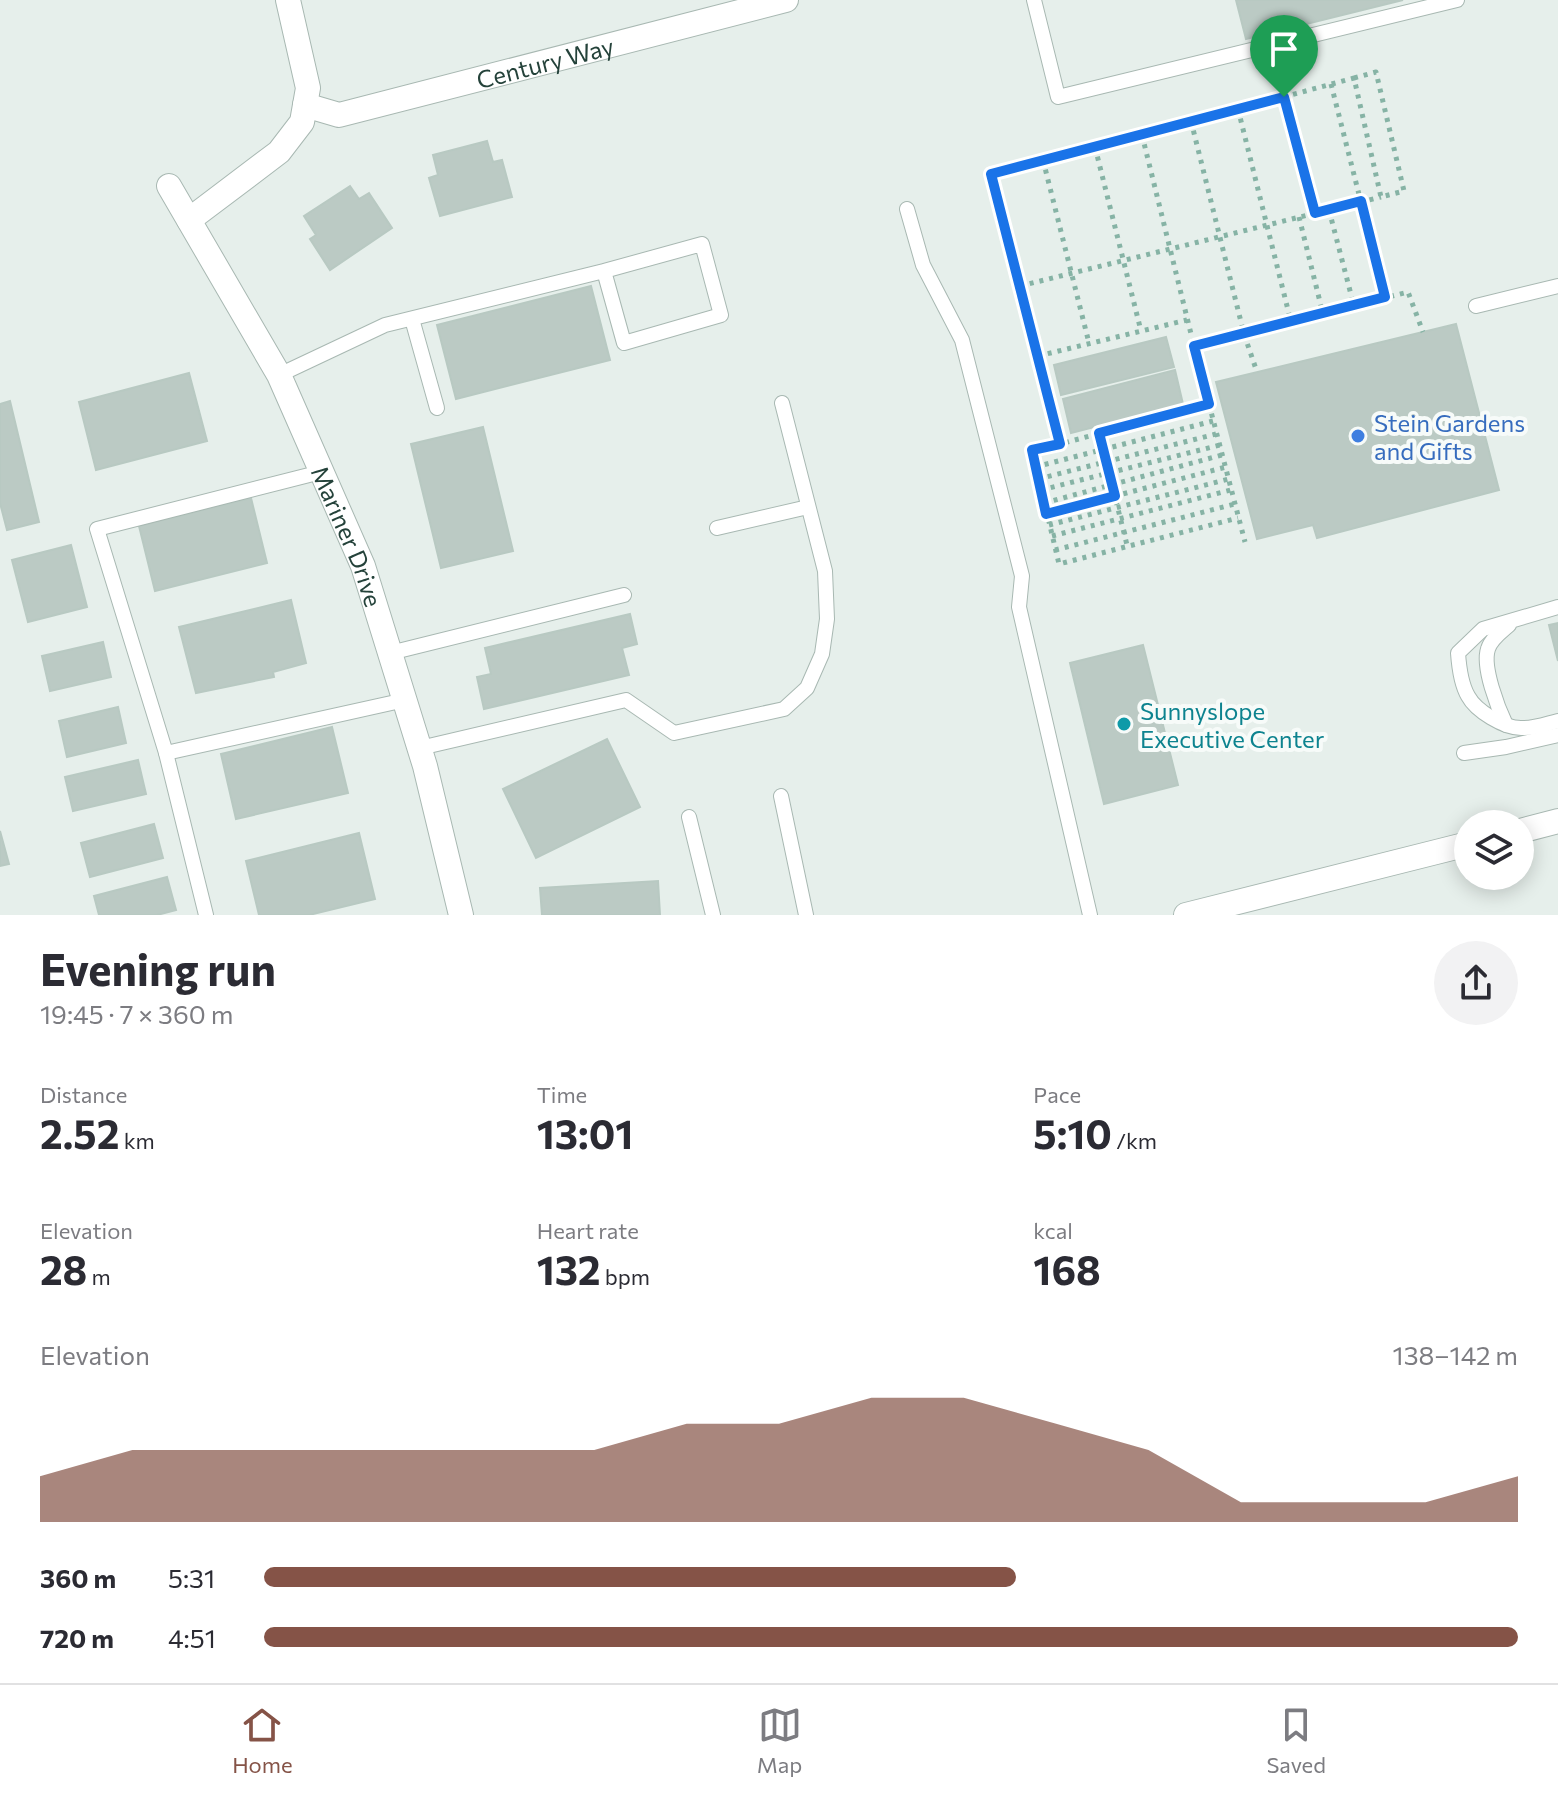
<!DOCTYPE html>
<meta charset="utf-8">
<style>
:root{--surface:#fff;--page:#f2f2f3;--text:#2b2b33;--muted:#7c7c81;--line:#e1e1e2;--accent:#855347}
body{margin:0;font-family:Commissioner,sans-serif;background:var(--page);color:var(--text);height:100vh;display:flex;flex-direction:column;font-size:30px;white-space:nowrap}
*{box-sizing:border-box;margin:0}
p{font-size:26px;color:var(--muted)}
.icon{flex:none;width:44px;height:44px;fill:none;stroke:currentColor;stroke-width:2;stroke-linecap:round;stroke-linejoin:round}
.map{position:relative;height:915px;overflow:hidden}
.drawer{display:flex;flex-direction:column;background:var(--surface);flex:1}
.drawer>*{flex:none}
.tools{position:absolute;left:1454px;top:810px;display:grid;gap:16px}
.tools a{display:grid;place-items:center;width:80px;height:80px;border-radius:50%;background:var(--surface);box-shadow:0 4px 20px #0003;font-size:40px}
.pin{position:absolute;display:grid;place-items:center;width:68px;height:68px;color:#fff;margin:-82px -34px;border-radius:50% 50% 50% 0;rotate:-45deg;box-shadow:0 0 8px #0007}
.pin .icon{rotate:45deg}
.round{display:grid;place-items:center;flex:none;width:84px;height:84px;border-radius:42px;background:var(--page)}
.headline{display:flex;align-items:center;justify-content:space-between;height:136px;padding:0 40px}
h1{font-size:44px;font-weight:700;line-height:60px}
.metrics{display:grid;grid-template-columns:repeat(3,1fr);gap:12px;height:136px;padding:8px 40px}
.metrics div{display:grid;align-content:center}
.metrics b{font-size:40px;font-weight:700}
.metrics small{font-size:22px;font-weight:400}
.metrics p{font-size:22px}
.chart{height:224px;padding:16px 40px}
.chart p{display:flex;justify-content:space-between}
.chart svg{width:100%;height:144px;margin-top:8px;fill:var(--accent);opacity:.7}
ul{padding:0 40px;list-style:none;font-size:26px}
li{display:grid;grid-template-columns:128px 96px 1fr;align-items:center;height:60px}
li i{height:20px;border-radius:10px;background:var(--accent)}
.dock{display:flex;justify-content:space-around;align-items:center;height:112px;border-top:2px solid var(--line);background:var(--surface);font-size:22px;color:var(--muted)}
.dock a{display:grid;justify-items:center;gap:4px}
.dock .current{color:var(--accent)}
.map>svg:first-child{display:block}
</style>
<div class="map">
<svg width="1558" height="915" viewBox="0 0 1558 915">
<rect width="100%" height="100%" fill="#e6efeb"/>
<g fill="#bbcac4" stroke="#b8c9c2" stroke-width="2">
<path d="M 1236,0 L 1403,0 L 1246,39 Z"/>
<path d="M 487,141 L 493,162 L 502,160 L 512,197 L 440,216 L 429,178 L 438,175 L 433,155 Z"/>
<path d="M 350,186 L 359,199 L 369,193 L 392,228 L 330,270 L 310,239 L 316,235 L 304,216 Z"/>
<path d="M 591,286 L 610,360 L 456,399 L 437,325 Z"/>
<path d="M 1456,324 L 1499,490 L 1317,538 L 1313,525 L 1257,539 L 1216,382 Z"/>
<path d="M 1166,337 L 1174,367 L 1061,395 L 1054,365 Z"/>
<path d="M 1175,370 L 1183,404 L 1071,433 L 1063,399 Z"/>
<path d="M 189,373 L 207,441 L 96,470 L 79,402 Z"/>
<path d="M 10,401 L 39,522 L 7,530 L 0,503 L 0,404 Z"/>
<path d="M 483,427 L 513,551 L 441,568 L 411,444 Z"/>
<path d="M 251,498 L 267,563 L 155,591 L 139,526 Z"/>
<path d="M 71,545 L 87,607 L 28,622 L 12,560 Z"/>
<path d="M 291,600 L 306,663 L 273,672 L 274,677 L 196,693 L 179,627 Z"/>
<path d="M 630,614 L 637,644 L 622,648 L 629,675 L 484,709 L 477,677 L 491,674 L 485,648 Z"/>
<path d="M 1558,623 L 1558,661 L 1549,625 Z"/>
<path d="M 103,642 L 111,677 L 50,691 L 42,656 Z"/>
<path d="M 1143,645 L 1178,785 L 1104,804 L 1070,663 Z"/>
<path d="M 118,707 L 126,743 L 67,757 L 59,721 Z"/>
<path d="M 332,727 L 348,793 L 236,819 L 221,754 Z"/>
<path d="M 607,739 L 640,807 L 536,858 L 503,789 Z"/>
<path d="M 138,760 L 146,794 L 73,811 L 65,777 Z"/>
<path d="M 154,824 L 163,858 L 90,877 L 81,843 Z"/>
<path d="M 0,831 L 9,864 L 0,866 Z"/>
<path d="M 359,833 L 375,899 L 309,915 L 259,915 L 246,861 Z"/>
<path d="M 167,877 L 176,910 L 157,915 L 99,915 L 94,896 Z"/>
<path d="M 658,881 L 660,915 L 542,915 L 540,888 Z"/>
</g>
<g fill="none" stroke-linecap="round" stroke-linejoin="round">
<defs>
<g id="lane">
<path d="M 1034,0 L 1058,97 L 1457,0"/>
<path d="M 907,209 L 923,265 L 962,340 L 1022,576 L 1019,607 L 1090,915"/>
<path d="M 1476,306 L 1558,286"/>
<path d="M 412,319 L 437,408"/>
<path d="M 279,375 L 385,325 L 604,271 L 702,244 L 721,315 L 624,343 L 604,271"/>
<path d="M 321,472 L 97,529 L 166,753 L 405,700"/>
<path d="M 717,528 L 808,507"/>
<path d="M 1558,607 L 1483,629 L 1458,653 C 1459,667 1461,684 1468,696 C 1476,711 1504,728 1521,728 C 1533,729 1546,724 1558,721"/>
<path d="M 390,653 L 624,595"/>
<path d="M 1506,725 C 1498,708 1482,667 1488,649 C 1491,639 1501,632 1509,625"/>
<path d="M 420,748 L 626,700 L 674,733 L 784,709 L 807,688 L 822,654 L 827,619 L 825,571 L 782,403"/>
<path d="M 166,753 L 206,915"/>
<path d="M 1464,753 L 1506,747 L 1558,735"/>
<path d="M 781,796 L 806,915"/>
<path d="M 689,817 L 713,915"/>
</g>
<g id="street">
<path id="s1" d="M 305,105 L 339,115 L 786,0"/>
<path id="s2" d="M 169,186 L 279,375 L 363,566 L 425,766 L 461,915"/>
<path d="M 189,220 L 279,152 L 302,122 L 308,88 L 288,0"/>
<path d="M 1520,831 L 1558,821"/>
<path d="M 1186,915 L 1468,844"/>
</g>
</defs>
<use href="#lane" stroke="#a8b8b2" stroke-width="16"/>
<use href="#street" stroke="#a8b8b2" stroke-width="26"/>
<g stroke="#86b3a5" stroke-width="5" stroke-dasharray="4 6" stroke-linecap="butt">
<path d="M 1354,78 L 1376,72 L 1404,191 L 1381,197 L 1354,78 L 1142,135 L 1194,346 L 1408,292 L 1423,332"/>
<path d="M 1331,84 L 1385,297"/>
<path d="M 1284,97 L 1315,213"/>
<path d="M 1238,109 L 1291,322"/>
<path d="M 1191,121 L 1244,334 L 1257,372"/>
<path d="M 1142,135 L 991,174 L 1060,444 L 1209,404 L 1194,346"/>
<path d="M 1095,147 L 1141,331"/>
<path d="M 1043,160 L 1089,343"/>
<path d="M 1329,210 L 1354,306"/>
<path d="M 1299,217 L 1323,314"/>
<path d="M 1020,286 L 1381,197"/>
<path d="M 1038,356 L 1187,320"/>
<path d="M 1209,404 L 1245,542"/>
<path d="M 1099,433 L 1127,545"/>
<path d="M 1060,444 L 1032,450 L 1059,564 L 1238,518"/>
<path d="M 1035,467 L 1213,421"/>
<path d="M 1038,479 L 1216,434"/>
<path d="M 1041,490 L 1220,445"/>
<path d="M 1044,503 L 1222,455"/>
<path d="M 1046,514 L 1226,467"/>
<path d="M 1049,525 L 1229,479"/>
<path d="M 1052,536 L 1231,490"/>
<path d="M 1055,550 L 1235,504"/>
</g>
<use href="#lane" stroke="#fff" stroke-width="14"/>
<use href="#street" stroke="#fff" stroke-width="24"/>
</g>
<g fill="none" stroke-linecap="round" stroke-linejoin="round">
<defs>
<path id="route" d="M 1284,97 L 1315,213 L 1361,201 L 1385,297 L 1194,346 L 1209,404 L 1099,433 L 1115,496 L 1046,514 L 1032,450 L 1060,444 L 991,174 Z"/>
</defs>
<use href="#route" stroke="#fff" stroke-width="16"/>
<use href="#route" stroke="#1a73e8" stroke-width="10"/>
</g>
<circle fill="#3f7fe0" stroke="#f7fbf9" stroke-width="3" cx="1358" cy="436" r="8"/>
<circle fill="#0f9aa8" stroke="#f7fbf9" stroke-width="3" cx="1124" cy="724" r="8"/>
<g text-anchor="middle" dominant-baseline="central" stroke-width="8" stroke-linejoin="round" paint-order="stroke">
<g font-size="24" fill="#24423a" stroke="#f7fbf9">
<text stroke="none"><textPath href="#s1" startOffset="248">Century Way</textPath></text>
<text stroke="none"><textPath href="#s2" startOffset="394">Mariner Drive</textPath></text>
</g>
<g font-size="24" fill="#366cbe" stroke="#f7fbf9" text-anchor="start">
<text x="1374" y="422">Stein Gardens<tspan x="1374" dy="28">and Gifts</tspan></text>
</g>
<g font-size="24" fill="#0d838f" stroke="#f7fbf9" text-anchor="start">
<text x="1140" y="710">Sunnyslope<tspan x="1140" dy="28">Executive Center</tspan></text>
</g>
</g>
</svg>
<div class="tools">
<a><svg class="icon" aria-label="layers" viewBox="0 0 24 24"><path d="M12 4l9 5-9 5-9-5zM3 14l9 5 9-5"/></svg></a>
</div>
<div class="pin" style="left:1284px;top:97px;background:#1e9e55"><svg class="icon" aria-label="arrive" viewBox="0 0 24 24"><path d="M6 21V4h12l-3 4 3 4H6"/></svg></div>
</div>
<section class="drawer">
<div class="headline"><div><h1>Evening run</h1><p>19:45 · 7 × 360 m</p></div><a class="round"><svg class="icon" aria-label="share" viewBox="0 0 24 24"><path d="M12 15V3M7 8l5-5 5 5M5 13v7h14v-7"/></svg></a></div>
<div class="metrics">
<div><p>Distance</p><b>2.52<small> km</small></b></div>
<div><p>Time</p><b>13:01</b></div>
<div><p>Pace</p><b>5:10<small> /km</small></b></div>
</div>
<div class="metrics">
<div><p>Elevation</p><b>28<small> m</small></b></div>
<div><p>Heart rate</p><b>132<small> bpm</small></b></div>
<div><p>kcal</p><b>168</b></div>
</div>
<div class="chart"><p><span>Elevation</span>138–142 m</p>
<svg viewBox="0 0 160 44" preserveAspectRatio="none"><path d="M0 44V30L10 22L20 22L30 22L40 22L50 22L60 22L70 14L80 14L90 6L100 6L110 14L120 22L130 38L140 38L150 38L160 30V44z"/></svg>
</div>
<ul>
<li><b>360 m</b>5:31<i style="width:60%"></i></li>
<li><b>720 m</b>4:51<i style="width:100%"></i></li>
</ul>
</section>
<nav class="dock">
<a class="current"><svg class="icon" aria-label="home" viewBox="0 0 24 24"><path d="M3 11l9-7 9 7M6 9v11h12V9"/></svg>Home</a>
<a><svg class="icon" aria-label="map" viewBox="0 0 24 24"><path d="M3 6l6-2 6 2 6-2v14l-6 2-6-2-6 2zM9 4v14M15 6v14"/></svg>Map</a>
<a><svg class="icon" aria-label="saved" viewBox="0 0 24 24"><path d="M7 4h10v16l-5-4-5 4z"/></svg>Saved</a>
</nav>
